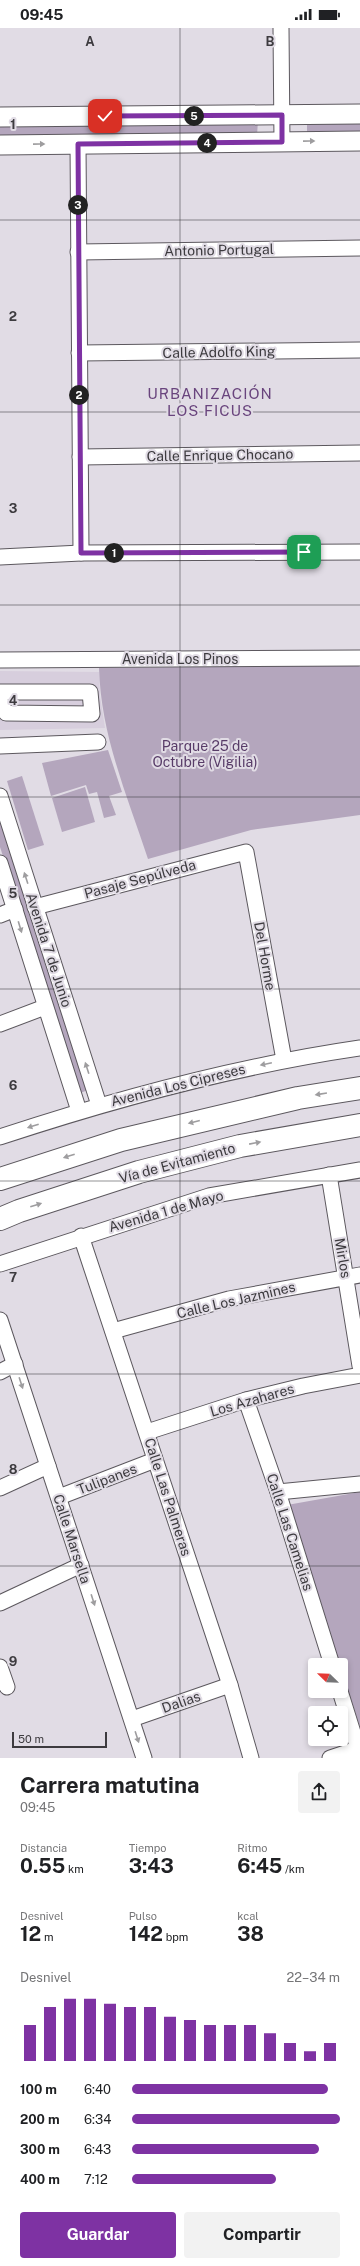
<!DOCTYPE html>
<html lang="es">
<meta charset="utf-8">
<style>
:root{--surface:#fff;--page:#f2f2f2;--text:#202124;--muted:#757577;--accent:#7e32a3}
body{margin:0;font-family:"Public Sans",sans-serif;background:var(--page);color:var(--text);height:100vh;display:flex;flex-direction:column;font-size:15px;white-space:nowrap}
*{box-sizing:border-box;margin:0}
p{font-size:13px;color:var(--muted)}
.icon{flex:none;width:22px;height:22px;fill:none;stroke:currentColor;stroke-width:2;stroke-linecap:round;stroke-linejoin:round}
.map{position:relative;height:1730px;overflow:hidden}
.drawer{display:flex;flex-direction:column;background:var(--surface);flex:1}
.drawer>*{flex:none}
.needle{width:26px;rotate:293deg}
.buttons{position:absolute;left:308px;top:1630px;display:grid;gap:8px}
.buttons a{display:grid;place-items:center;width:40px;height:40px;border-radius:4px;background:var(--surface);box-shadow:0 2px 6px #0003;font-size:20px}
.scale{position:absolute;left:12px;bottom:10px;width:95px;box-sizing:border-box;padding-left:4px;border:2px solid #3d3b3f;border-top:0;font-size:11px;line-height:14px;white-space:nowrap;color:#3d3b3f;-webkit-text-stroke:3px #e1dce5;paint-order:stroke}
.pin{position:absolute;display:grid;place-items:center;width:34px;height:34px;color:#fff;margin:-17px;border-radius:8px;box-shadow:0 2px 6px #0006}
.km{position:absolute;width:20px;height:20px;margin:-10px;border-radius:50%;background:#222;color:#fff;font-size:11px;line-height:20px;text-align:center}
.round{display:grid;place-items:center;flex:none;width:42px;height:42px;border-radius:4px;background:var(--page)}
.headline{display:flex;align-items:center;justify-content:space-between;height:68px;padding:0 20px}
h1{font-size:22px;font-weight:700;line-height:30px}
.figures{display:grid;grid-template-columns:repeat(3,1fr);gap:6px;height:68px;padding:4px 20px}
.figures div{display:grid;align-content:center}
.figures b{font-size:20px;font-weight:700}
.figures small{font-size:11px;font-weight:400}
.figures p{font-size:11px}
.chart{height:112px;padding:8px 20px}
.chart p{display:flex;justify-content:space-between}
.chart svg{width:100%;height:72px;margin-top:4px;stroke:var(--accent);stroke-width:6}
.action{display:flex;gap:8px;margin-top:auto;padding:8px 20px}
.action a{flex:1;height:46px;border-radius:4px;background:var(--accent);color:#fff;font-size:16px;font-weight:700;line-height:46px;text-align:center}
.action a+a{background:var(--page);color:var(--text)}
ul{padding:0 20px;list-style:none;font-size:13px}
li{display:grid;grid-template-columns:64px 48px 1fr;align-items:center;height:30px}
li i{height:10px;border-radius:5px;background:var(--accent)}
.status{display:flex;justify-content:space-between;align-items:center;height:28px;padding:0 20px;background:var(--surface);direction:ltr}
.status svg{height:11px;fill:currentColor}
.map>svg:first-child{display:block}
</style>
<div class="status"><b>09:45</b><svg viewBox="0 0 49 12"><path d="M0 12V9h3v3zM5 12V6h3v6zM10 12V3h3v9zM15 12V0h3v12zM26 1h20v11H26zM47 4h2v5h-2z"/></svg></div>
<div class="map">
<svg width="360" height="1730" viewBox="0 0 360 1730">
<rect width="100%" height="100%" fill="#e1dce5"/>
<path fill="#d7cedd" d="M 0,643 L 99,644 L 100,668 L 105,700 L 0,702 Z"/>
<g fill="#b4a6bd">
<path d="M 307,91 L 360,91 L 360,107 L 307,108 Z"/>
<path d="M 258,92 L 257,108 L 0,110 L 0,94 Z"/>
<path d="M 357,637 L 360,639 L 360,787 L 251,802 L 148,831 C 127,767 101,708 99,640 Z"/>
<path d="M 108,722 L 122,764 L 109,768 L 116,787 L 104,790 L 97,764 L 89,766 L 86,757 L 51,768 L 42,735 Z"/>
<path d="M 22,748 L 44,817 L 28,822 L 7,753 Z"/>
<path d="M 85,759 L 95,794 L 62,804 L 52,770 Z"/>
<path d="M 0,795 L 2,795 L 91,1061 L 80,1065 L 0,819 Z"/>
<path d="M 360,1464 L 360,1699 L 287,1477 Z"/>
</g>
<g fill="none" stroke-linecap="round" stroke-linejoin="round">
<defs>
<g id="minor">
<path d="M 281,0 L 282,114"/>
<path d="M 78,116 L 81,525"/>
<path d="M 78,224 L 360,220"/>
<path d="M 79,325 L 360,322"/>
<path d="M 80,429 L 360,425"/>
<path d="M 0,529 L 81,525 L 360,524"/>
<path d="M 0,632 L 360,630"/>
<path d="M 0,664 L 90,664 L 92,686 L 6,685 L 0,673"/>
<path d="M 0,718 L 98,714"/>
<path d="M 0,768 L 99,1077"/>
<path d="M 0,835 L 79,1083"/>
<path d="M 35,879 L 246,824 L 284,1032"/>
<path d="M 0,887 L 15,881"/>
<path d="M 0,996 L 45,979"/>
<path d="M 0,1109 C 118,1070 237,1038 360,1020"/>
<path d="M 329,1147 L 360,1338"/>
<path d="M 81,1208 L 230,1657 L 251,1730"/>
<path d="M 0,1236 L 209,1168 L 360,1142"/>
<path d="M 0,1292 L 144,1730"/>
<path d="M 113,1303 L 229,1271 L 360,1247"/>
<path d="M 0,1344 L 15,1336"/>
<path d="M 246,1372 L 278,1464 L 332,1637"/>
<path d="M 147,1404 L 246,1372 L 303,1358 L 360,1347"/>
<path d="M 0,1460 L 48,1438"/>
<path d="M 278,1464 L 360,1456"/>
<path d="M 59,1469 L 155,1432"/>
<path d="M 0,1575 L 81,1537"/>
<path d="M 0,1639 L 7,1659"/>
<path d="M 340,1663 L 360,1727"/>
<path d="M 132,1691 L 230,1657"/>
<path d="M 330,1730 L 360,1720"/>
</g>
<g id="major">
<path d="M 0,89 L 360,86"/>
<path d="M 0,117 L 360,113"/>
</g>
<g id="highway">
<path d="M 0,1151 L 121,1112 L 298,1070 L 360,1060"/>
<path d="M 0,1191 L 19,1183 L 139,1144 L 240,1118 L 360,1097"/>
</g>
</defs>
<use href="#minor" stroke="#5c585e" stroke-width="17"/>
<use href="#major" stroke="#5c585e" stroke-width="21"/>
<use href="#highway" stroke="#5c585e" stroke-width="24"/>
<use href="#minor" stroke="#fff" stroke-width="15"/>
<use href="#major" stroke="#fff" stroke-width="19"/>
<use href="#highway" stroke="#fff" stroke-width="22"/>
</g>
<defs><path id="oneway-solid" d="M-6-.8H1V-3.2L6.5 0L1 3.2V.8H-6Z"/></defs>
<g fill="#9e9d9f">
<use href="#oneway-solid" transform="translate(309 113) rotate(-1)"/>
<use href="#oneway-solid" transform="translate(39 116) rotate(-1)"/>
<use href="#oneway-solid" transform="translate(26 850) rotate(-108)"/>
<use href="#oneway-solid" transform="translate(20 899) rotate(73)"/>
<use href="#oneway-solid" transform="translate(266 1036) rotate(168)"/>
<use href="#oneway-solid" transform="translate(87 1040) rotate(-108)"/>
<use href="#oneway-solid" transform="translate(321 1066) rotate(171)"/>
<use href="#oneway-solid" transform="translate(194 1094) rotate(166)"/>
<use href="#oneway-solid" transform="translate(33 1098) rotate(162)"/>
<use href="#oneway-solid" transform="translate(255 1115) rotate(-11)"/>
<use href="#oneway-solid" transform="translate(69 1128) rotate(162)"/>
<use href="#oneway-solid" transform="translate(36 1177) rotate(-18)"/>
<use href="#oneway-solid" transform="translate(21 1355) rotate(72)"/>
<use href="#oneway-solid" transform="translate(93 1572) rotate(72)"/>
<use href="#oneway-solid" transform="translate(137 1709) rotate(72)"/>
</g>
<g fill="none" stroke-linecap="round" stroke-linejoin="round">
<defs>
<path id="route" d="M 105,88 L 282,87 L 282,114 L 78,116 L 81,525 L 304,524"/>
</defs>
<use href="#route" stroke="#fff" stroke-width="8"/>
<use href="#route" stroke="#7e32a3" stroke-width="5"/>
</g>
<path fill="none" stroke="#3d3b3f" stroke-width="1" stroke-opacity="0.55" d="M 180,0 L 180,1730M 0,192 L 360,192M 0,384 L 360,384M 0,577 L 360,577M 0,769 L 360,769M 0,961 L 360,961M 0,1153 L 360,1153M 0,1346 L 360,1346M 0,1538 L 360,1538"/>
<g text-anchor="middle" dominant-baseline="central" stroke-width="4" stroke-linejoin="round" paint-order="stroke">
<g font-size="14" fill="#3d3b3f" stroke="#e1dce5">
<text transform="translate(219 222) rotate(-1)">Antonio Portugal</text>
<text transform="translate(219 324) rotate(-1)">Calle Adolfo King</text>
<text transform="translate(220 427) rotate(-1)">Calle Enrique Chocano</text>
<text x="180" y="631">Avenida Los Pinos</text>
<text transform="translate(140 851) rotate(-15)">Pasaje Sepúlveda</text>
<text transform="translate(49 922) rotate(72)">Avenida 7 de Junio</text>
<text transform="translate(265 928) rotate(80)">Del Horme</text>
<text transform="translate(178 1057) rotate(-14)">Avenida Los Cipreses</text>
<text transform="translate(177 1135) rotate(-15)">Vía de Evitamiento</text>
<text transform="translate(166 1183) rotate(-16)">Avenida 1 de Mayo</text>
<text transform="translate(343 1230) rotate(80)">Mirlos</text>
<text transform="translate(236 1272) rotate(-13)">Calle Los Jazmines</text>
<text transform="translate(252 1372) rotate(-16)">Los Azahares</text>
<text transform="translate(107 1451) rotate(-21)">Tulipanes</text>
<text transform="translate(168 1469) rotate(72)">Calle Las Palmeras</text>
<text transform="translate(290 1504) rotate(72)">Calle Las Camelias</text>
<text transform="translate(72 1511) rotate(72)">Calle Marsella</text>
<text transform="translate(181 1674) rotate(-19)">Dalias</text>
</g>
<g font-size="14" fill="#583c68" stroke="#e1dce5">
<text x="205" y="718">Parque 25 de<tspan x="205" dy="16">Octubre (Vigilia)</tspan></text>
</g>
<g font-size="15" letter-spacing="1" fill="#69447d" stroke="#e1dce5">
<text x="210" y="365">URBANIZACIÓN<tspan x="210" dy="17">LOS FICUS</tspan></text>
</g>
</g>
<g font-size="13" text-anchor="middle" font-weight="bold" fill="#3d3b3f" stroke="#e1dce5" stroke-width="4" stroke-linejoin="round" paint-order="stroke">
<text x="90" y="18">A</text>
<text x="270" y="18">B</text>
<text x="13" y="101">1</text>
<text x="13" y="293">2</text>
<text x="13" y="485">3</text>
<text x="13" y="677">4</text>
<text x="13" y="870">5</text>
<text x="13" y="1062">6</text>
<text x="13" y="1254">7</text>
<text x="13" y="1446">8</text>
<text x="13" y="1638">9</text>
</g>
</svg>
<div class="buttons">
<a><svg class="needle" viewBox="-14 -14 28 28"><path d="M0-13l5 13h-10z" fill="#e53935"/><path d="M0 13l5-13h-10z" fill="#757577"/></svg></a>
<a><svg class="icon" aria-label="locate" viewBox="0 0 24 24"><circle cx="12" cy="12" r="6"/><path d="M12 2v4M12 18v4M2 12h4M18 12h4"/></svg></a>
</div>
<div class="scale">50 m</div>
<div class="pin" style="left:304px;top:524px;background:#1e9e55"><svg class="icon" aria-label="arrive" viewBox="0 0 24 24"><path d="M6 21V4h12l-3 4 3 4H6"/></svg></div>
<div class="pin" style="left:105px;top:88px;background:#d93025"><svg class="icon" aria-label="check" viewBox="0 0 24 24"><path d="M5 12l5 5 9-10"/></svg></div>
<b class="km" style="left:114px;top:525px">1</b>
<b class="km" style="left:79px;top:367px">2</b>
<b class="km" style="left:78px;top:177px">3</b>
<b class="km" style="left:207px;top:115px">4</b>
<b class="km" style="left:194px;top:88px">5</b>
</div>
<section class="drawer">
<div class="headline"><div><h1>Carrera matutina</h1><p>09:45</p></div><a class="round"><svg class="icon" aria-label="share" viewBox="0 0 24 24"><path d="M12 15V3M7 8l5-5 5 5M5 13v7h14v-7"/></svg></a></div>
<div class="figures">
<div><p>Distancia</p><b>0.55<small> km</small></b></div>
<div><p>Tiempo</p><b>3:43</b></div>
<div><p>Ritmo</p><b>6:45<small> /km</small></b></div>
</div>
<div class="figures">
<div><p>Desnivel</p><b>12<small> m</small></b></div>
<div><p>Pulso</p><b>142<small> bpm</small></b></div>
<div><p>kcal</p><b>38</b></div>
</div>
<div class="chart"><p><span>Desnivel</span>22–34 m</p>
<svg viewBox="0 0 160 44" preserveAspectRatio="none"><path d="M5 44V22M15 44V11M25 44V6M35 44V6M45 44V9M55 44V11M65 44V11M75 44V17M85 44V19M95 44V22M105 44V22M115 44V22M125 44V27M135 44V33M145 44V38M155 44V33"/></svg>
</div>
<ul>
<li><b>100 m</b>6:40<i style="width:94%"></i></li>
<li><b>200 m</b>6:34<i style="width:100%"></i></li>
<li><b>300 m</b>6:43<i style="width:90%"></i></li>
<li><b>400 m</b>7:12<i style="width:69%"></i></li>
</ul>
<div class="action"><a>Guardar</a><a>Compartir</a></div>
</section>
